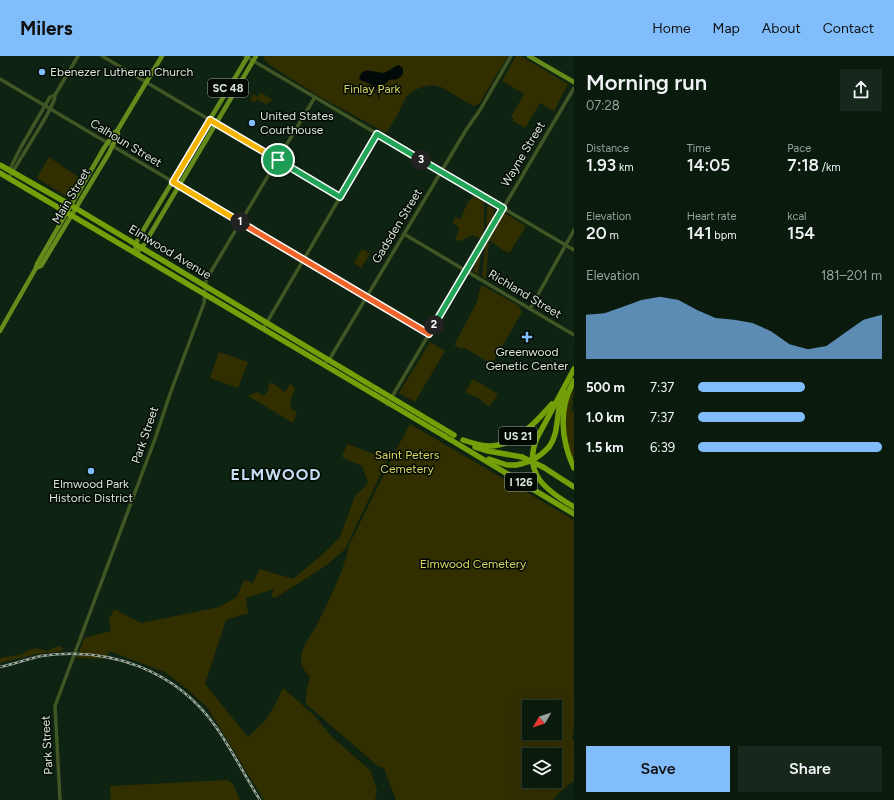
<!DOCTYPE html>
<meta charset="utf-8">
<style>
:root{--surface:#0a1a0d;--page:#18271b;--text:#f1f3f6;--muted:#99a19d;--line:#2a382e;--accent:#80bdfa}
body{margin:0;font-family:Figtree,sans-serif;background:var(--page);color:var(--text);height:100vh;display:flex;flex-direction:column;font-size:15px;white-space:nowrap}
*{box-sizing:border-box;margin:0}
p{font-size:13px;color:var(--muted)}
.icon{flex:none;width:22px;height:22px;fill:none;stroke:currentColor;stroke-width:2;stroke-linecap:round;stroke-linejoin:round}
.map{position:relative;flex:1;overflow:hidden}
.panel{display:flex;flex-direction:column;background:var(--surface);width:320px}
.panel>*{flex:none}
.needle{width:26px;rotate:231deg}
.controls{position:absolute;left:522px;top:644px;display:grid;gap:8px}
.controls a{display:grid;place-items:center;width:40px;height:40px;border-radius:0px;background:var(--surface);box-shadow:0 4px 16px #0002,0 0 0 1px var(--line);font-size:20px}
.pin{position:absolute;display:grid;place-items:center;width:34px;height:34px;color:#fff;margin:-17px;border:2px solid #fff;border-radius:50%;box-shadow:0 1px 4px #0007}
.km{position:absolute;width:20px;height:20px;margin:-10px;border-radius:50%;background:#222;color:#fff;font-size:11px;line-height:20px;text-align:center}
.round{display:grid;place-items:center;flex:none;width:42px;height:42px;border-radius:0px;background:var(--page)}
.headline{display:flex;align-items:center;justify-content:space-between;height:68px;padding:0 12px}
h1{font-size:22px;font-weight:600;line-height:30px}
.figures{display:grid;grid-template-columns:repeat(3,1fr);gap:6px;height:68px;padding:4px 12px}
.figures div{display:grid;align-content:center}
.figures b{font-size:17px;font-weight:600}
.figures small{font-size:11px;font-weight:400}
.figures p{font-size:11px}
.chart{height:112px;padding:8px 12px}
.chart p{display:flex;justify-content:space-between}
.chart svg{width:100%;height:72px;margin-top:4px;fill:var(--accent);opacity:.7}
.action{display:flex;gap:8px;margin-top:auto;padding:8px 12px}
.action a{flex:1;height:46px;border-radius:0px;background:var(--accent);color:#111;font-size:16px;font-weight:600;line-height:46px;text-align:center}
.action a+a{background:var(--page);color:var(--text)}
ul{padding:0 12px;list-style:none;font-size:13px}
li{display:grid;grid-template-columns:64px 48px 1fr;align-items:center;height:30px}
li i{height:10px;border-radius:5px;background:var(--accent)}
header{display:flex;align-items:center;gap:24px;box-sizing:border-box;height:56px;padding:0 20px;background:var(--accent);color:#111}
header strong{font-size:19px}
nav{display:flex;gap:22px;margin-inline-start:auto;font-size:14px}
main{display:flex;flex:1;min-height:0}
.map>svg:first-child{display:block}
</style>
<header>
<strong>Milers</strong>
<nav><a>Home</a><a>Map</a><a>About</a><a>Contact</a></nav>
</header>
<main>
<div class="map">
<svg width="574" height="744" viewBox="0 0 574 744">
<rect width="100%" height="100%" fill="#0e2311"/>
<g fill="#312f00" fill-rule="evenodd">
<path d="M 263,0 L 508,0 L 479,48 L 473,50 L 441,31 L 432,29 L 422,31 L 415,34 L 406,41 L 398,58 L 386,77 L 322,42 L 271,10 L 265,5 Z"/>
<path d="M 516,0 L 521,0 L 568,28 L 554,55 L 540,47 L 525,72 L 513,65 L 513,62 L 511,61 L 524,38 L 502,25 Z"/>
<path d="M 260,36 L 272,43 L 270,47 L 268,46 L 267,49 L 257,43 L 255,46 L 250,44 L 253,38 L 258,41 Z"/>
<path d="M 49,101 L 81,123 L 69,142 L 37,122 Z"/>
<path d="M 474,140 L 484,146 L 484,172 L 481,183 L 472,179 L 460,185 L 455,184 L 459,174 L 458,170 L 453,167 L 455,161 L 461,163 C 464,155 467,145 474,140 Z"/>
<path d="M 488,149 L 494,153 L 493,163 L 487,172 L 486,164 Z"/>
<path d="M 504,158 L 506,158 L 526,170 L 510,196 L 506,196 L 489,184 L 486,223 L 482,221 L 485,190 Z"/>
<path d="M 362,193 L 370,198 L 361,212 L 354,207 Z"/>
<path d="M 481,197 L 478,219 L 473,215 L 476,205 Z"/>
<path d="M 481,229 L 518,249 L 522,256 L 492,308 L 463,291 L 462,293 L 454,289 L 477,246 Z"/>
<path d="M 430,286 L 445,295 L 415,346 L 399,337 Z"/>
<path d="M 219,296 L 248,306 L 238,332 L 210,322 Z"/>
<path d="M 473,323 L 498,338 L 490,350 C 485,349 481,343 475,340 L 473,340 L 465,336 Z"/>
<path d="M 271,326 L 285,336 L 290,328 L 295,332 L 290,347 L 292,353 L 297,356 L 293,367 L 248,340 L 257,336 L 264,340 L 269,334 L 267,333 Z"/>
<path d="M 573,332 L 574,337 L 572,343 L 573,347 L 571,354 L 574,356 L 574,408 L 565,378 L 565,355 Z"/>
<path d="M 410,368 L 574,464 L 574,670 L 572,683 L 574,683 L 574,725 L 560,736 L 553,744 L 396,744 L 384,712 L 379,711 L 306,648 L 306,637 L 310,621 C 305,615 300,610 301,602 C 302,591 311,579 317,569 C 328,546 345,513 349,489 L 394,398 ZM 529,651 L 555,651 L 555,677 L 529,677 ZM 529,699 L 555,699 L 555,725 L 529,725 Z"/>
<path d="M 347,388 L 388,403 L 345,493 L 327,509 L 275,542 L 271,540 L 274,533 L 246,542 L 248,557 L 226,564 L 205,628 L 248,681 L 265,665 L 276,647 L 283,632 L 313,658 L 331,680 L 371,715 L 377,735 L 375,744 L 264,744 L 207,651 L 188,634 L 165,616 L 109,595 L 105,603 L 77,602 L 84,582 L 111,575 L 109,563 L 114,553 L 141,567 L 219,551 L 237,541 L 244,524 L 250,526 L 252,528 L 260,513 L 293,523 L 325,496 L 340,481 L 355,440 L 363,433 L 368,426 L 362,410 L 342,401 Z"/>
<path d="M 61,590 L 63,594 L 57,596 L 37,598 L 0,607 L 0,602 L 23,598 L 26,595 L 36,592 L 47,595 L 55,591 Z"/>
<path d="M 228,724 L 233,728 L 240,744 L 111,744 L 110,730 Z"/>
</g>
<path fill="#010a09" d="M 398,9 L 403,12 L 403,18 L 398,23 L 389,24 L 382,31 L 382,33 L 373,34 L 370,28 L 360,24 L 359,22 C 364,9 374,17 384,17 Z"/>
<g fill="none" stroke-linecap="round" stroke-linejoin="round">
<path stroke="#010a09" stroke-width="1" d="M 373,34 L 378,39 L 379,43"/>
<path stroke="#2d402f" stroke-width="3.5" stroke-dasharray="3.5 2" stroke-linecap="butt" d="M 386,350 L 392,340"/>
<g stroke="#425525" stroke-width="3.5">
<path d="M 102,0 L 340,141"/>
<path d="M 245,0 L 574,194"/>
<path d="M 0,23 L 429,278"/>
<path d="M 9,115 L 21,91 L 50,41 L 55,39"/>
<path d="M 8,122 L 13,116 C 20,101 56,50 55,39 L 78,0"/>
<path d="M 404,178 L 574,279"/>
<path d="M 530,253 L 574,174"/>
<path d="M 263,273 L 377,78"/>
<path d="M 323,308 L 329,304 L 466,74 L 480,54 L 511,0"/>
<path d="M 393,339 L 574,32"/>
<path d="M 60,744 L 55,650 L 155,383 L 170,338 L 204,247 L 206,224 L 315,41"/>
</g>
<g stroke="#658b1b" stroke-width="4.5">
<path d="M 529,0 L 574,26"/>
<path d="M 135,197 L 142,192 L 145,187 L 256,0"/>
<path d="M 135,197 L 136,188 L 138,183 L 248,0"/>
<path d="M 36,212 L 41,210 L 109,97 L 118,78 L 117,75"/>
<path d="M 0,275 L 36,212 L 37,208 L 104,92 L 115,76 L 117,75 L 162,0"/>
</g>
<g stroke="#73a009" stroke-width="5.5">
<path d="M 0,109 L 67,147 L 377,333"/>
<path d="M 0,117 L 375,339"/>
<path d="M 574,313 L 537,382 C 522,418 547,435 574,451"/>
<path d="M 574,325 C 558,352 561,384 574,412"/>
<path d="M 451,384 L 574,458"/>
<path d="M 463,384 C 472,387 481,390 490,390 C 515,390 537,365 552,348"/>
<path d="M 475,391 L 488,395 L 522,401"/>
<path d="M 549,391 C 561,375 554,354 565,337"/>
<path d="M 489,403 L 507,409 L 516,409"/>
<path d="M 543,411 L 574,431"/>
</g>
<defs>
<path id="rail" d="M 0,611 C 14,608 28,603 41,600 C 109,590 176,614 216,671 C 232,694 245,720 260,744"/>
</defs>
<use href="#rail" stroke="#9eac9e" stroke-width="2.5"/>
<use href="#rail" stroke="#030a04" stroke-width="1" stroke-dasharray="3" stroke-linecap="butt"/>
<g stroke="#73a009" stroke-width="5.5">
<path d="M 377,333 L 454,379"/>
<path d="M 375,339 L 451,384"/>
<path d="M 522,401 L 543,411"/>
<path d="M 516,409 C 530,407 540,401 549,391"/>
</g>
</g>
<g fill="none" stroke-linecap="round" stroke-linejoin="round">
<defs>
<path id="split-1" d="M 240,166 L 173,126 L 210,64 L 278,104"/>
<path id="split-2" d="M 240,166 L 429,278 L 434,269"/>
<path id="split-3" d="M 421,104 L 503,152 L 434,269"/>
<path id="split-4" d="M 278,104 L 340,141 L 377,78 L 421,104"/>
</defs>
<use href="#split-1" stroke="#fff" stroke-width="8"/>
<use href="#split-2" stroke="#fff" stroke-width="8"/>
<use href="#split-3" stroke="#fff" stroke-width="8"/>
<use href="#split-4" stroke="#fff" stroke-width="8"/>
<use href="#split-1" stroke="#f5b400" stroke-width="5"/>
<use href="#split-2" stroke="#f0652b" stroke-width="5"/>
<use href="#split-3" stroke="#22a559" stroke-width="5"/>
<use href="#split-4" stroke="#22a559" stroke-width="5"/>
</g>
<g fill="#80bdfa" stroke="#030a04" stroke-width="1.5">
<circle cx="42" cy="16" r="4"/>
<circle cx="252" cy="67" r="4"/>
<path d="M525 275h4v4h4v4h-4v4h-4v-4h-4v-4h4z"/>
<circle cx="91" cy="415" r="4"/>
</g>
<g text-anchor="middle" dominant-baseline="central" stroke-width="3" stroke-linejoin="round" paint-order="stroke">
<g fill="#030a04" stroke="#9aa49a" stroke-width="1">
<rect x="208" y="23" width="40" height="18" rx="3"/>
<rect x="499" y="371" width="38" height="18" rx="3"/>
<rect x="505" y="417" width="32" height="18" rx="3"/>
</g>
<g font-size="11" font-weight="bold" fill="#dae6da">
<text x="228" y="32">SC 48</text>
<text x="518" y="380">US 21</text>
<text x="521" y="426">I 126</text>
</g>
<g font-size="12" fill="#dae6da" stroke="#030a04" text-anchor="start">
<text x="50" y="16">Ebenezer Lutheran Church</text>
<text x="260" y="60">United States<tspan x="260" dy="14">Courthouse</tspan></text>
<text x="527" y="296" text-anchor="middle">Greenwood<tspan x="527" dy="14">Genetic Center</tspan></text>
<text x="91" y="428" text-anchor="middle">Elmwood Park<tspan x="91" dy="14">Historic District</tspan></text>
</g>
<g font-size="12" fill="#dad564" stroke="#030a04">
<text x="372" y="33">Finlay Park</text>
<text x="407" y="399">Saint Peters<tspan x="407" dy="14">Cemetery</tspan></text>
<text x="473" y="508">Elmwood Cemetery</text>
</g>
<g font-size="12" fill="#dae6da" stroke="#030a04">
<text transform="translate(126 87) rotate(31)">Calhoun Street</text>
<text transform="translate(523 98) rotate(-59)">Wayne Street</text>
<text transform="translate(71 140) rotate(-59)">Main Street</text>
<text transform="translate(397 170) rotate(-59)">Gadsden Street</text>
<text transform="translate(170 196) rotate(31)">Elmwood Avenue</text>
<text transform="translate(525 238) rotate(31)">Richland Street</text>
<text transform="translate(145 379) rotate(-71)">Park Street</text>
<text transform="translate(47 689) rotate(-93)">Park Street</text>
</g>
<g font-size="16" font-weight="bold" letter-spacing="1" fill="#c7ddf4" stroke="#030a04">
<text x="276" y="418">ELMWOOD</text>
</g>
</g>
</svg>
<div class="controls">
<a><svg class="needle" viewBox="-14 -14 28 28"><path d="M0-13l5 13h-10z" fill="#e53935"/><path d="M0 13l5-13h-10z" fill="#99a19d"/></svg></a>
<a><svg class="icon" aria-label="layers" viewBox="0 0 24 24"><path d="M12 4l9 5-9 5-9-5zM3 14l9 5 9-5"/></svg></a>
</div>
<div class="pin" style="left:278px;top:104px;background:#1e9e55"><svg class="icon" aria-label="arrive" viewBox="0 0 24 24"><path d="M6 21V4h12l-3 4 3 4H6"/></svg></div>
<b class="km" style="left:240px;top:166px">1</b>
<b class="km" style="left:434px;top:269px">2</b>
<b class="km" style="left:421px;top:104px">3</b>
</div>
<section class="panel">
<div class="headline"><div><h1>Morning run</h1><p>07:28</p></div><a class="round"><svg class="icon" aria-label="share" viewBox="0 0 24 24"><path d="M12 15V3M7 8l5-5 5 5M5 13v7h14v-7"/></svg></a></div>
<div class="figures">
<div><p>Distance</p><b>1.93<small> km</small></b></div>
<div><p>Time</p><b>14:05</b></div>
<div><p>Pace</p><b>7:18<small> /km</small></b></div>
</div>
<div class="figures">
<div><p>Elevation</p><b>20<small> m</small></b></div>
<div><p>Heart rate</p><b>141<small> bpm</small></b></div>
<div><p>kcal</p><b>154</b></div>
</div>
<div class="chart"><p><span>Elevation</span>181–201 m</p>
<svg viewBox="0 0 160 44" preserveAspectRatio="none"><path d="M0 44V17L10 16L20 12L30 8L40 6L50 8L60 14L70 19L80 20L90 22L100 27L110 35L120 38L130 36L140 28L150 20L160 17V44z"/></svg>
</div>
<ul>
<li><b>500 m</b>7:37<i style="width:58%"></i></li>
<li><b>1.0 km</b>7:37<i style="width:58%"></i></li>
<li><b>1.5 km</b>6:39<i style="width:100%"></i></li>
</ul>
<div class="action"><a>Save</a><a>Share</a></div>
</section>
</main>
